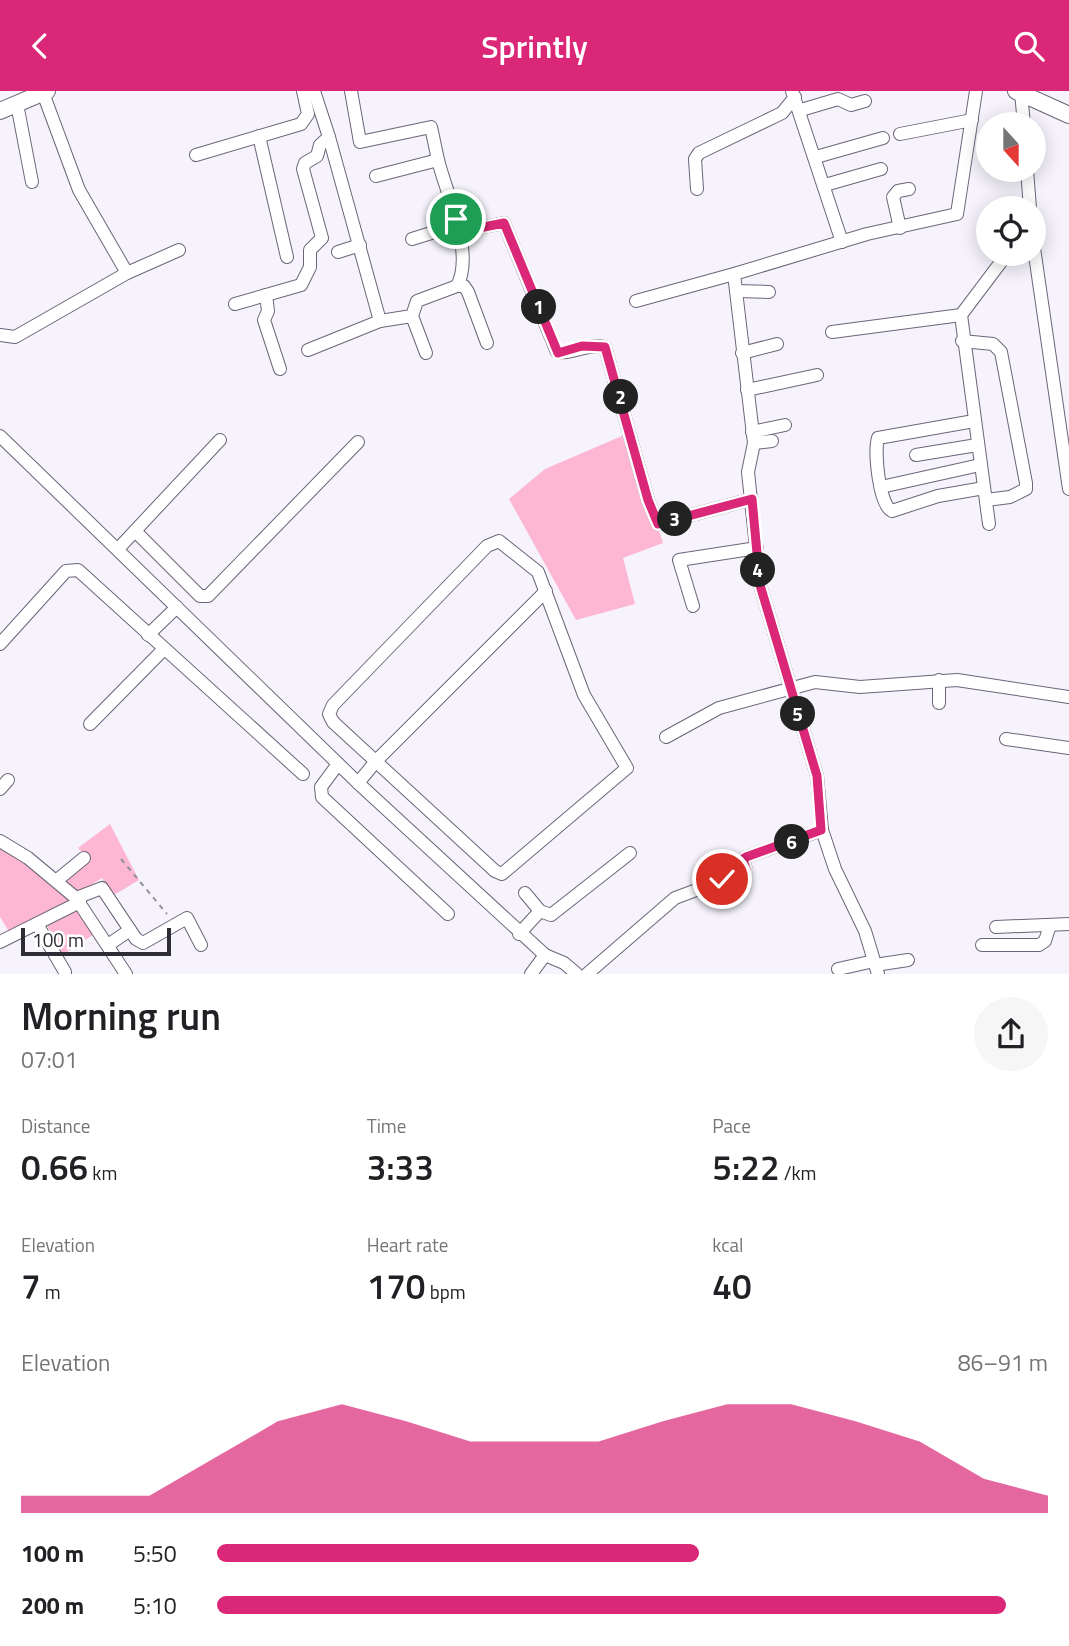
<!DOCTYPE html>
<meta charset="utf-8">
<style>
:root{--surface:#fff;--page:#f6f6f6;--text:#202124;--muted:#757577;--accent:#db2777}
body{margin:0;font-family:"Titillium Web",sans-serif;background:var(--page);color:var(--text);height:100vh;display:flex;flex-direction:column;font-size:26px;white-space:nowrap}
*{box-sizing:border-box;margin:0}
p{font-size:23px;color:var(--muted)}
.icon{flex:none;width:38px;height:38px;fill:none;stroke:currentColor;stroke-width:2;stroke-linecap:round;stroke-linejoin:round}
.map{position:relative;height:883px;overflow:hidden}
.details{display:flex;flex-direction:column;background:var(--surface);flex:1}
.details>*{flex:none}
.needle{width:46px;rotate:159deg}
.controls{position:absolute;left:976px;top:21px;display:grid;gap:14px}
.controls a{display:grid;place-items:center;width:70px;height:70px;border-radius:50%;background:var(--surface);box-shadow:0 4px 18px #0003;font-size:35px}
.scale{position:absolute;left:21px;bottom:18px;width:150px;box-sizing:border-box;padding-left:7px;border:4px solid #2e2c34;border-top:0;font-size:19px;line-height:24px;white-space:nowrap;color:#2e2c34;-webkit-text-stroke:5px #fff;paint-order:stroke}
.pin{position:absolute;display:grid;place-items:center;width:60px;height:60px;color:#fff;margin:-30px;border:4px solid #fff;border-radius:50%;box-shadow:0 2px 7px #0007}
.km{position:absolute;width:35px;height:35px;margin:-18px;border-radius:50%;background:#222;color:#fff;font-size:19px;line-height:35px;text-align:center}
.round{display:grid;place-items:center;flex:none;width:74px;height:74px;border-radius:37px;background:var(--page)}
.summary{display:flex;align-items:center;justify-content:space-between;height:119px;padding:0 21px}
h1{font-size:38px;font-weight:600;line-height:52px}
.stats{display:grid;grid-template-columns:repeat(3,1fr);gap:10px;height:119px;padding:7px 21px}
.stats div{display:grid;align-content:center}
.stats b{font-size:35px;font-weight:600}
.stats small{font-size:19px;font-weight:400}
.stats p{font-size:19px}
.chart{height:196px;padding:14px 21px}
.chart p{display:flex;justify-content:space-between}
.chart svg{width:100%;height:126px;margin-top:7px;fill:var(--accent);opacity:.7}
ul{padding:0 21px;list-style:none;font-size:23px}
li{display:grid;grid-template-columns:112px 84px 1fr;align-items:center;height:52px}
li i{height:18px;border-radius:9px;background:var(--accent)}
header{display:flex;justify-content:space-between;align-items:center;height:91px;padding:0 21px;background:var(--accent);color:#fff;font-size:32px;font-weight:600}
.map>svg:first-child{display:block}
</style>
<header><svg class="icon" aria-label="back" viewBox="0 0 24 24"><path d="M15 5l-7 7 7 7"/></svg>Sprintly<svg class="icon" aria-label="search" viewBox="0 0 24 24"><circle cx="10" cy="10" r="6"/><path d="M15 15l6 6"/></svg></header>
<div class="map">
<svg width="1069" height="883" viewBox="0 0 1069 883">
<rect width="100%" height="100%" fill="#f6f3fc"/>
<g fill="#feb7d2">
<path d="M 629,342 L 663,452 L 623,467 L 635,513 L 576,529 L 509,408 L 545,378 Z"/>
<path d="M 110,733 L 139,789 L 114,804 L 102,787 L 77,803 L 99,840 L 61,865 L 46,832 L 13,847 L 0,826 L 0,749 L 62,787 L 88,767 L 78,757 Z"/>
</g>
<g fill="none" stroke-linecap="round" stroke-linejoin="round">
<defs>
<g id="minor">
<path d="M 351,0 L 360,51 L 431,36 L 438,69"/>
<path d="M 792,0 L 842,151"/>
<path d="M 43,2 L 79,99 L 127,182"/>
<path d="M 1021,2 L 1024,33"/>
<path d="M 17,13 L 32,91"/>
<path d="M 801,19 L 838,8 L 851,14 L 865,10"/>
<path d="M 900,43 L 972,29"/>
<path d="M 259,45 L 287,166"/>
<path d="M 329,46 L 380,230"/>
<path d="M 196,64 L 301,33 L 308,23 L 303,0"/>
<path d="M 816,66 L 883,47"/>
<path d="M 1027,79 L 1030,117"/>
<path d="M 376,85 L 438,69 C 446,102 475,162 457,195"/>
<path d="M 825,94 L 881,78"/>
<path d="M 697,98 L 695,68 L 699,62 L 782,22 L 795,6"/>
<path d="M 900,137 L 893,106 L 898,100 L 909,98"/>
<path d="M 459,141 L 504,132 L 557,261 C 569,264 588,252 605,256 L 648,409 L 658,433 L 752,408"/>
<path d="M 412,148 L 457,134"/>
<path d="M 1034,157 L 1069,398"/>
<path d="M 338,161 L 360,154"/>
<path d="M 734,183 L 867,143 L 957,123 L 976,0"/>
<path d="M 736,200 L 769,201"/>
<path d="M 266,204 L 268,220 L 264,229 L 280,278"/>
<path d="M 636,210 L 734,183 L 754,352 L 748,381 L 760,494 L 817,685 L 822,739 L 835,778 L 865,840 L 878,883"/>
<path d="M 235,213 L 301,194 L 310,176 L 310,159 L 322,147 L 303,78 L 305,72 L 317,65 L 320,54 L 329,46 L 314,0"/>
<path d="M 961,224 L 989,433"/>
<path d="M 412,225 L 426,262"/>
<path d="M 832,241 L 961,224 L 1007,163"/>
<path d="M 0,244 L 15,246 L 127,182 L 179,159"/>
<path d="M 962,250 L 993,253 L 1001,261 L 1026,392 L 1026,398 L 1010,406 L 986,409"/>
<path d="M 308,259 L 380,230 L 412,225 L 417,210 L 457,195 L 464,195 L 468,201 L 487,252"/>
<path d="M 742,262 L 777,253"/>
<path d="M 747,299 L 817,284"/>
<path d="M 974,330 L 878,347 C 874,361 879,414 892,420 L 938,405 L 984,397"/>
<path d="M 752,341 L 785,334"/>
<path d="M 0,345 L 358,692 L 545,864 L 531,883"/>
<path d="M 754,352 L 772,350"/>
<path d="M 916,364 L 977,354"/>
<path d="M 881,396 L 980,374"/>
<path d="M 135,440 L 200,505 L 208,505 L 358,351"/>
<path d="M 499,450 L 538,481 L 584,604 L 627,677 L 502,783 L 495,780 L 333,631 L 329,623 L 333,614 L 487,455 Z"/>
<path d="M 118,458 L 220,349"/>
<path d="M 693,515 L 679,469 L 757,457"/>
<path d="M 148,544 L 177,516"/>
<path d="M 0,553 L 66,480 L 78,479 L 303,683"/>
<path d="M 939,612 L 939,589"/>
<path d="M 90,633 L 164,558"/>
<path d="M 666,646 L 719,617 L 815,591 L 860,596 L 957,589 L 1069,606"/>
<path d="M 1006,648 L 1069,657"/>
<path d="M 338,673 L 321,696 L 322,706 L 448,823"/>
<path d="M 358,692 L 377,669 L 546,500"/>
<path d="M 0,698 L 8,689"/>
<path d="M 0,750 L 28,767 L 76,807"/>
<path d="M 56,790 L 84,767"/>
<path d="M 525,802 L 540,820 L 551,824 L 630,762"/>
<path d="M 37,833 L 65,881"/>
<path d="M 996,836 L 1069,833"/>
<path d="M 519,843 L 540,820"/>
<path d="M 0,851 L 80,811"/>
<path d="M 108,854 L 130,839"/>
<path d="M 982,854 L 1039,854 L 1045,850 L 1050,834"/>
<path d="M 545,864 L 564,872 L 577,883"/>
<path d="M 875,874 L 908,869"/>
<path d="M 838,878 L 874,870"/>
<path d="M 126,883 L 76,807 L 102,797 L 136,848 L 143,852 L 187,827 L 201,854"/>
<path d="M 587,883 L 675,807 L 742,782 L 746,779 L 743,768 L 746,766 L 822,739"/>
</g>
<g id="major">
<path d="M 1016,0 L 1069,24"/>
<path d="M 0,20 L 47,0"/>
</g>
</defs>
<use href="#minor" stroke="#6b6579" stroke-width="14"/>
<use href="#major" stroke="#6b6579" stroke-width="18"/>
<path stroke="#939099" stroke-width="2" stroke-dasharray="5 5" stroke-linecap="butt" d="M 121,768 L 167,823"/>
<use href="#minor" stroke="#fff" stroke-width="12"/>
<use href="#major" stroke="#fff" stroke-width="16"/>
</g>
<g fill="none" stroke-linecap="round" stroke-linejoin="round">
<defs>
<path id="route" d="M 456,128 L 459,141 L 504,132 L 558,262 L 582,255 L 605,256 L 648,409 L 658,433 L 752,408 L 760,494 L 817,685 L 821,739 L 746,766 L 743,768 L 746,779 L 722,788"/>
</defs>
<use href="#route" stroke="#fff" stroke-width="14"/>
<use href="#route" stroke="#db2777" stroke-width="9"/>
</g>
</svg>
<div class="controls">
<a><svg class="needle" viewBox="-14 -14 28 28"><path d="M0-13l5 13h-10z" fill="#e53935"/><path d="M0 13l5-13h-10z" fill="#757577"/></svg></a>
<a><svg class="icon" aria-label="locate" viewBox="0 0 24 24"><circle cx="12" cy="12" r="6"/><path d="M12 2v4M12 18v4M2 12h4M18 12h4"/></svg></a>
</div>
<div class="scale">100 m</div>
<div class="pin" style="left:456px;top:128px;background:#1e9e55"><svg class="icon" aria-label="arrive" viewBox="0 0 24 24"><path d="M6 21V4h12l-3 4 3 4H6"/></svg></div>
<div class="pin" style="left:722px;top:788px;background:#d93025"><svg class="icon" aria-label="check" viewBox="0 0 24 24"><path d="M5 12l5 5 9-10"/></svg></div>
<b class="km" style="left:539px;top:216px">1</b>
<b class="km" style="left:621px;top:306px">2</b>
<b class="km" style="left:675px;top:428px">3</b>
<b class="km" style="left:758px;top:479px">4</b>
<b class="km" style="left:798px;top:623px">5</b>
<b class="km" style="left:792px;top:751px">6</b>
</div>
<section class="details">
<div class="summary"><div><h1>Morning run</h1><p>07:01</p></div><a class="round"><svg class="icon" aria-label="share" viewBox="0 0 24 24"><path d="M12 15V3M7 8l5-5 5 5M5 13v7h14v-7"/></svg></a></div>
<div class="stats">
<div><p>Distance</p><b>0.66<small> km</small></b></div>
<div><p>Time</p><b>3:33</b></div>
<div><p>Pace</p><b>5:22<small> /km</small></b></div>
</div>
<div class="stats">
<div><p>Elevation</p><b>7<small> m</small></b></div>
<div><p>Heart rate</p><b>170<small> bpm</small></b></div>
<div><p>kcal</p><b>40</b></div>
</div>
<div class="chart"><p><span>Elevation</span>86–91 m</p>
<svg viewBox="0 0 160 44" preserveAspectRatio="none"><path d="M0 44V38L10 38L20 38L30 25L40 12L50 6L60 12L70 19L80 19L90 19L100 12L110 6L120 6L130 12L140 19L150 32L160 38V44z"/></svg>
</div>
<ul>
<li><b>100 m</b>5:50<i style="width:58%"></i></li>
<li><b>200 m</b>5:10<i style="width:95%"></i></li>
</ul>
</section>
